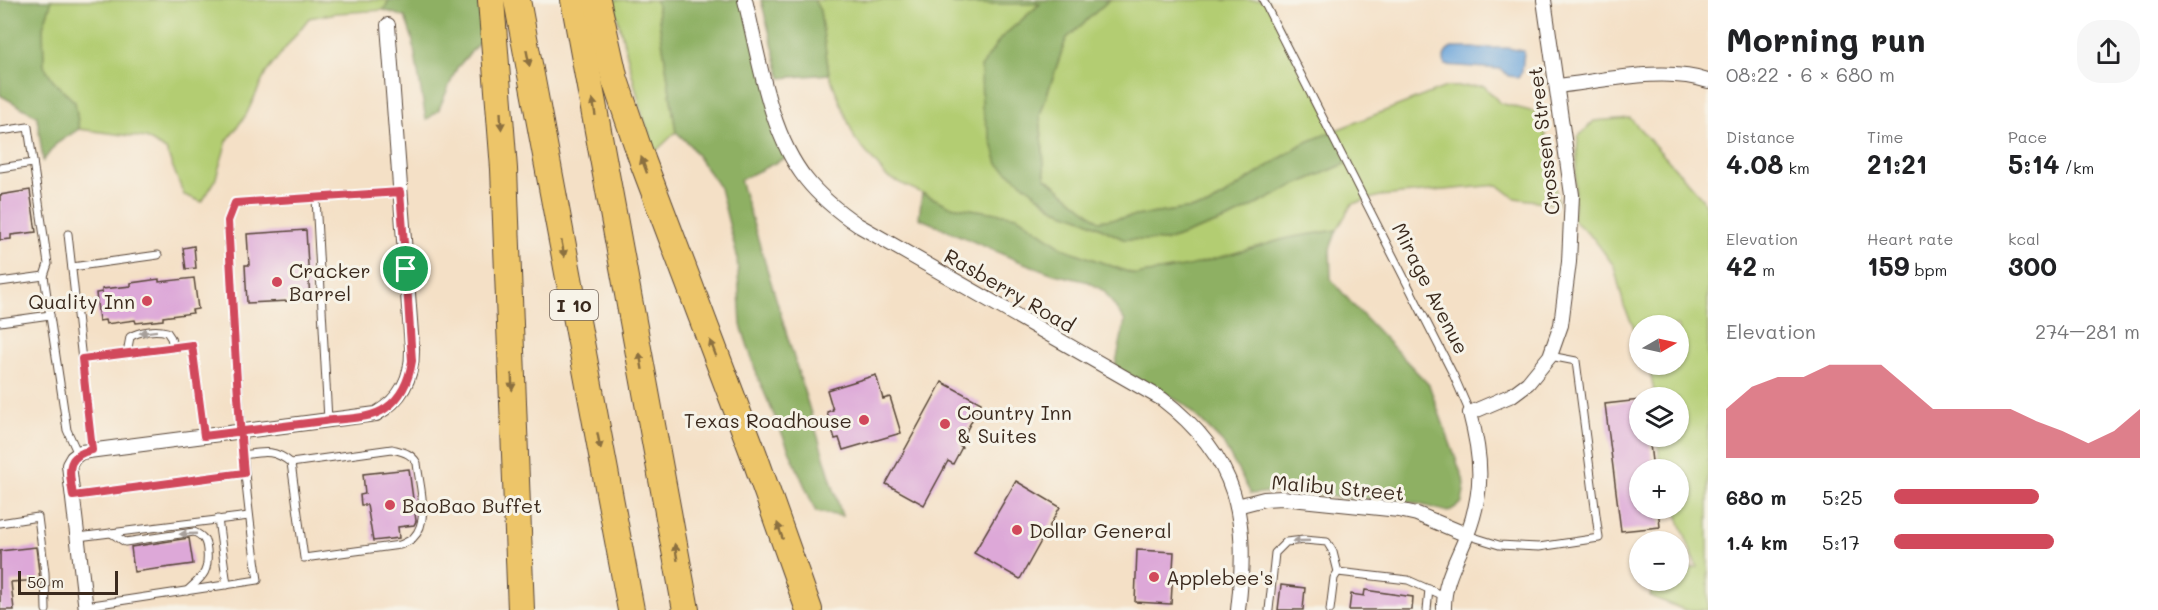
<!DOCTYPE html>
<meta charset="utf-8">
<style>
:root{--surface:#fff;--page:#f6f6f6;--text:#202124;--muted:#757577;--accent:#d1495b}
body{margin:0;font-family:Mali,sans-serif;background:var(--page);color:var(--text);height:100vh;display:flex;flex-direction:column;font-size:22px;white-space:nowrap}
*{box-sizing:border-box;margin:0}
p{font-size:20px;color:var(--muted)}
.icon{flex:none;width:33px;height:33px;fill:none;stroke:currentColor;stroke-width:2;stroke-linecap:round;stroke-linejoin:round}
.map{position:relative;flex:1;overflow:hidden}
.drawer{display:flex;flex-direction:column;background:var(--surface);width:450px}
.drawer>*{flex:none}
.needle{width:39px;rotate:81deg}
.controls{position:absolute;left:1629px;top:315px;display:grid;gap:12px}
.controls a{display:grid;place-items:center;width:60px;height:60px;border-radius:50%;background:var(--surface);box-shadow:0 2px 4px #0004;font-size:30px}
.scale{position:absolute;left:18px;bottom:15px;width:100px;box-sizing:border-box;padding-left:6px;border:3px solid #3b2a1e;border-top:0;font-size:16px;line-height:21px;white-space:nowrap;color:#3b2a1e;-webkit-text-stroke:4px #f7f3e8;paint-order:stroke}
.pin{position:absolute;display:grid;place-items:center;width:51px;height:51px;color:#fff;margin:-26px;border:3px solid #fff;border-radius:50%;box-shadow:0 2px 6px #0007}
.round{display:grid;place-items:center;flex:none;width:63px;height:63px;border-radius:24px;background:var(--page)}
.headline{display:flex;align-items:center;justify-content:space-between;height:102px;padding:0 18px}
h1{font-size:33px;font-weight:700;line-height:45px}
.figures{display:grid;grid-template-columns:repeat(3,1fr);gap:9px;height:102px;padding:6px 18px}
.figures div{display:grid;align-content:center}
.figures b{font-size:26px;font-weight:700}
.figures small{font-size:16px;font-weight:400}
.figures p{font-size:16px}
.chart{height:168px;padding:12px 18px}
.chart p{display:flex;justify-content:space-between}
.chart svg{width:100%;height:108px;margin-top:6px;fill:var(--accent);opacity:.7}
ul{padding:0 18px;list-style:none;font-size:20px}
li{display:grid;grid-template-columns:96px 72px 1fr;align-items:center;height:45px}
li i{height:15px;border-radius:8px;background:var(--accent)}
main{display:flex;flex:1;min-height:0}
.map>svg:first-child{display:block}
</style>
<main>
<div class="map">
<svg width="1708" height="610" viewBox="0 0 1708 610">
<rect width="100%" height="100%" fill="#f7f3e8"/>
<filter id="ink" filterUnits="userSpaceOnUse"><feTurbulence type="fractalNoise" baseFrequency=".0167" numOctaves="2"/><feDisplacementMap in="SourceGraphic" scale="12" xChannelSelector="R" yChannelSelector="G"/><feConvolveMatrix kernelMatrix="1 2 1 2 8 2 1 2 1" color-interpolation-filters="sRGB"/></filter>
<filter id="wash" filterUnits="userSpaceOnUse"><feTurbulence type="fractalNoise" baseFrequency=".008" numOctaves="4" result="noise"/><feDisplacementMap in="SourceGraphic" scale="24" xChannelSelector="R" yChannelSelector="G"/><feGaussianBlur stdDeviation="1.35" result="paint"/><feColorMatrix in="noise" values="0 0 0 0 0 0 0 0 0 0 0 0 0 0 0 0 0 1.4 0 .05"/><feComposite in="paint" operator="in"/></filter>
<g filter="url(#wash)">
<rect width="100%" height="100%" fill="#f4e0c6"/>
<g fill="#b3cd72" stroke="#777c48" stroke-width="1.5">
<path d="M 52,0 L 389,0 L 384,10 L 337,13 L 309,18 L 266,73 L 246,115 L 227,141 L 215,181 L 202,202 L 184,195 L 166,150 L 146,138 L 79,129 L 75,102 L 55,83 L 44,66 L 43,27 Z"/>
<path d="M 613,0 L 656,0 L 676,132 L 655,152 L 643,117 Z"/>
<path d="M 814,0 L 947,0 L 954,4 L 1041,3 L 1001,38 L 1055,209 L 1083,219 L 1123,239 L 1167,241 L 1230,218 L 1295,185 L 1352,161 L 1302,144 L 1208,206 L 1099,221 L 1045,177 L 1040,115 L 1066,39 L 1109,0 L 1267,0 L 1336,130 L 1446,87 L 1484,86 L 1500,103 L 1542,114 L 1558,204 L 1515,198 L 1498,185 L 1380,196 L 1352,204 L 1337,230 L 1288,238 L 1187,267 L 1136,275 L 1065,249 L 1017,216 L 950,206 L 887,177 L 855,139 L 829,74 L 820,11 Z"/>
<path d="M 1630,118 L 1702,198 L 1708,212 L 1708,610 L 1685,610 L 1650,596 L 1655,581 L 1678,580 L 1679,571 L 1697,567 L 1675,509 L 1678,508 L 1678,470 L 1660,469 L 1658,437 L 1678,436 L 1678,398 L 1655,397 L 1649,365 L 1678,364 L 1678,326 L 1640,326 L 1639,339 L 1624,306 L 1614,266 L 1594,239 L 1573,220 L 1578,137 L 1594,121 Z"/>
</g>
<g fill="#8eb064" stroke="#646d41" stroke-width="1.5">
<path d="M 0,0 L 52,0 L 43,27 L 44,66 L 55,83 L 75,102 L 79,129 L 56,144 L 43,161 L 37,116 L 0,95 Z"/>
<path d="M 389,0 L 478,0 L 483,38 L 457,68 L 438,111 L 426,120 L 412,37 L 405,17 L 384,10 Z"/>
<path d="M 656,0 L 746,0 L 787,157 L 740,180 L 842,516 L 816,512 L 758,378 L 741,325 L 737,256 L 720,188 L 689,144 L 676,132 Z"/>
<path d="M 761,0 L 814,0 L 820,11 L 829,74 L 781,78 Z"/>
<path d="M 947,0 L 1109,0 L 1066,39 L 1040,115 L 1045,177 L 1099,221 L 1208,206 L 1302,144 L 1336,130 L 1352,161 L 1295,185 L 1230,218 L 1166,241 L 1123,239 L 1083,219 L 1055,209 L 998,164 L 982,108 L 981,67 L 1001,38 L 1040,4 L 954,4 Z"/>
<path d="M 922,193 L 950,206 L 1017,216 L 1065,249 L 1136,275 L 1189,266 L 1288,238 L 1337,230 L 1330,249 L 1331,279 L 1353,305 L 1429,385 L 1465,484 L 1462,503 L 1448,512 L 1404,500 L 1343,498 L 1287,491 L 1251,494 L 1223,443 L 1184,404 L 1115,367 L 1125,321 L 1104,291 L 1089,282 L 1054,274 L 1016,260 L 919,218 Z"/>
</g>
<path fill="#6ba4da" stroke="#53677c" stroke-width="1.5" d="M 1452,48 L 1507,48 L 1524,51 L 1522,72 L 1518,77 L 1509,76 L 1500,69 L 1445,65 C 1443,57 1444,52 1452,48 Z"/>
<g id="blocks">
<g fill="#dda8d8">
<path d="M 30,190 L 36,232 L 11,235 L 11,239 L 0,240 L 0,195 Z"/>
<path d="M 306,230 L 310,300 L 247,303 L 245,265 L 249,265 L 247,234 Z"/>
<path d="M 194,246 L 196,268 L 186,269 L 183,248 Z"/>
<path d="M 194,278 L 198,309 L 192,310 L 193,313 L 163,317 L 163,320 L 136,323 L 135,320 L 106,324 L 105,320 L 99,321 L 96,293 L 102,292 L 102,289 L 131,286 L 131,283 L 159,279 L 159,282 Z"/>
<path d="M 876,375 L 883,399 L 890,397 L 901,433 L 843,450 L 839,438 L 835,439 L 827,412 L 833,410 L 827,390 Z"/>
<path d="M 942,382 L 981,403 L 959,445 L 962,447 L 953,464 L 948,461 L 924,505 L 886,484 Z"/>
<path d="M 1640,400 L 1640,436 L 1649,436 L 1653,470 L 1640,470 L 1640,508 L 1658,508 L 1660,527 L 1621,531 L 1605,404 Z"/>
<path d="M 409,469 L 416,521 L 414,525 L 398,527 L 399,538 L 373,541 L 367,505 L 361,505 L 360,495 L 365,494 L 363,474 Z"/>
<path d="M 1016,481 L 1060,507 L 1020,579 L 974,553 Z"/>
<path d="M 189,538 L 193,564 L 134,572 L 131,547 Z"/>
<path d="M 36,547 L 40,580 L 11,582 L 14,610 L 0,610 L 0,551 Z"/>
<path d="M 1137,550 L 1174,552 L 1171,604 L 1135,602 Z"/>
<path d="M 1281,585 L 1305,588 L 1303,610 L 1278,610 Z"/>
<path d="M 1365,590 L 1413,597 L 1412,610 L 1349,610 L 1351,594 L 1364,596 Z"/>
</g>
</g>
</g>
<g filter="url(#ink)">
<use href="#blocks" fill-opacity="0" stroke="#574537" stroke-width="1.5"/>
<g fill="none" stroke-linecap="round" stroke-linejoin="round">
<defs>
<g id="service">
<path d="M 1263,0 L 1453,374 L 1470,413"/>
<path d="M 0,131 L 28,127 L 48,264 L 44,276 L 67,430 L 78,454"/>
<path d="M 0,168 L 33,163"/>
<path d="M 316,198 L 328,420"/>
<path d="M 68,234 L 92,450"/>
<path d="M 72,267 L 158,255"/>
<path d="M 0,282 L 44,276"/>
<path d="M 0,322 L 50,315"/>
<path d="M 127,353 L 130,337 C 139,331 156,329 167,332 L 171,338 L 173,347"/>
<path d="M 82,359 L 192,345 L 204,436"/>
<path d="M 243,455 C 264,452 274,449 291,463 L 304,558 L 400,545 C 404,543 410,541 413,538 C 431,521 419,484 417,463 C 411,453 403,452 392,449 L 291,463"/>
<path d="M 73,496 L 245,473"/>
<path d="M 218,519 L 227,585"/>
<path d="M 0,523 L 38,517 L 45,573 L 46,610"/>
<path d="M 111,533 L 125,542 L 194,532 C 203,536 206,540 207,550 C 209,573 203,576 187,591"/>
<path d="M 1467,535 L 1499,545 L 1539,547 L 1599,538 L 1576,361 L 1550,356"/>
<path d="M 78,537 L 249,516"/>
<path d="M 86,606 L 258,580 C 240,461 235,341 228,221 L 235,203 L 400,192"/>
<path d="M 1269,610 L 1275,553 L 1286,542 L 1304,540 L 1327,542 L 1333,552 L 1338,572"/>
<path d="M 1330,610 L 1334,578 L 1338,572 L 1408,580 L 1444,596"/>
<path d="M 1427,610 L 1429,589"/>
</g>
<g id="minor">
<path d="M 745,0 C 759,57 769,133 806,179 C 821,198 839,212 858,225 L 1162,399 C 1239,458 1249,518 1238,610"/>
<path d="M 1557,86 C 1602,81 1665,66 1708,81"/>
<path d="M 1237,506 L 1264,499 L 1282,498 L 1399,510 L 1417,514 L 1467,535"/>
<path d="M 86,610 L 69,465 L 73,458 L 81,452 L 376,414 C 402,399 413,377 412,347 L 388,25"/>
<path d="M 1444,610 C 1443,582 1457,560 1467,535 C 1484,491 1482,458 1470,413 L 1512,395 L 1528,383 L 1550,356 L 1561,325 L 1569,262 L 1572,195 L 1544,0"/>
</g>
<g id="motorway">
<path d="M 491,0 L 504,169 L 521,610"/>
<path d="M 517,0 L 631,610"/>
<path d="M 574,0 L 686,610"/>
<path d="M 597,0 L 615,80 L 643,162 L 754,455 L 809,610"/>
</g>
</defs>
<use href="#service" stroke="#574537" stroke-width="9"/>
<use href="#minor" stroke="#574537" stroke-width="16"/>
<use href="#motorway" stroke="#574537" stroke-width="28"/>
<use href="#service" stroke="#fff" stroke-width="7"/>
<use href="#minor" stroke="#fff" stroke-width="14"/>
<use href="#motorway" stroke="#edc569" stroke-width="26"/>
</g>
<defs><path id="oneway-solid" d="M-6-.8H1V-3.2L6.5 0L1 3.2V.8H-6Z" transform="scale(1.5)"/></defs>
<g fill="#8b7040">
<use href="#oneway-solid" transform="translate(528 58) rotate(79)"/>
<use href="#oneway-solid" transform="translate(594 107) rotate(-100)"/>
<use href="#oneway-solid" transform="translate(501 121) rotate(87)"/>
<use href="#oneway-solid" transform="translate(644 165) rotate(-110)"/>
<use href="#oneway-solid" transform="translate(563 249) rotate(79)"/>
<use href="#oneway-solid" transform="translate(713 348) rotate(-111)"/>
<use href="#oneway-solid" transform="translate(641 361) rotate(-100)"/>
<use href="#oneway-solid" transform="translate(512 382) rotate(88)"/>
<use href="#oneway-solid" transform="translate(599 441) rotate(79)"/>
<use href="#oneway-solid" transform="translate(780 531) rotate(-109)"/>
<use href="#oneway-solid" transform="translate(676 552) rotate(-100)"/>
</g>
<g fill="#a79f9a">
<use href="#oneway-solid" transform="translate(148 332) rotate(173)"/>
<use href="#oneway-solid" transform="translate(188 534) rotate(178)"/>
<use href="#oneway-solid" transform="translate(1301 541) rotate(178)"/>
</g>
</g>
<g fill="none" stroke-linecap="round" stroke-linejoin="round" filter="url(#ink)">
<defs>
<path id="route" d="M 406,269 L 412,361 C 409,380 402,397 386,408 C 370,420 343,418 324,421 C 284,426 244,431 204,436 L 192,345 L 82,359 L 92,450 C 63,456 70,473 73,496 L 244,473 C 236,389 233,305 228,221 L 235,203 L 400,192 L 406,269"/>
</defs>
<use href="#route" stroke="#fff" stroke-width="12"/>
<use href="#route" stroke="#d1495b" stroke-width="8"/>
</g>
<g fill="#d1495b" stroke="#f7f3e8" stroke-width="2">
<circle cx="277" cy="282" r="6"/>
<circle cx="147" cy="301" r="6"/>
<circle cx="864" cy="420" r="6"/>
<circle cx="945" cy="424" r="6"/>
<circle cx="390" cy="505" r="6"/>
<circle cx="1017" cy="530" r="6"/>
<circle cx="1154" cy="577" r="6"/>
</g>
<g text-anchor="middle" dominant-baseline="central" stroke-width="6" stroke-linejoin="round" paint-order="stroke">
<rect fill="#f7f3e8" stroke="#73665b" stroke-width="1.5" x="550" y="290" width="48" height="30" rx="4.5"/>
<g font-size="18" font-weight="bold" fill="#3b2a1e">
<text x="574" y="305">I 10</text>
</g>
<g font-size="20" fill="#3b2a1e" stroke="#f7f3e8">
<text transform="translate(1543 141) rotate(-97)">Crossen Street</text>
<text transform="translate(1431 288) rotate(63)">Mirage Avenue</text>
<text transform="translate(1010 290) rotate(30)">Rasberry Road</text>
<text transform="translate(1338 487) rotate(5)">Malibu Street</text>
</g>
<g font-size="20" fill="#3b2a1e" stroke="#f7f3e8" text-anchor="start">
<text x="289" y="270">Cracker<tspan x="289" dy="23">Barrel</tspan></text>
<text x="135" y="301" text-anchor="end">Quality Inn</text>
<text x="957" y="412">Country Inn<tspan x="957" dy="23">&amp; Suites</tspan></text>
<text x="852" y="420" text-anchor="end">Texas Roadhouse</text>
<text x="402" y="505">BaoBao Buffet</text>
<text x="1029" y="530">Dollar General</text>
<text x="1166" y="577">Applebee's</text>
</g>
</g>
</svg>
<div class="controls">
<a><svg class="needle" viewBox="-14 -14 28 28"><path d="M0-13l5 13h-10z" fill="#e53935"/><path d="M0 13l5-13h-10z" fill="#757577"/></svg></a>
<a><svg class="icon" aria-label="layers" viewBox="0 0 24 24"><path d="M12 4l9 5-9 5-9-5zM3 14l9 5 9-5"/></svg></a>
<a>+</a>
<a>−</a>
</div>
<div class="scale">50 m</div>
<div class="pin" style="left:406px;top:269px;background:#1e9e55"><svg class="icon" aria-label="arrive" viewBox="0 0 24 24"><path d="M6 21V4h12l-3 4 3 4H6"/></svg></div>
</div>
<section class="drawer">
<div class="headline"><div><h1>Morning run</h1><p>08:22 · 6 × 680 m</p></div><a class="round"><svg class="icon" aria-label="share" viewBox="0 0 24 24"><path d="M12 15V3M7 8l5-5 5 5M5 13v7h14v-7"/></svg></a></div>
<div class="figures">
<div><p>Distance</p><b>4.08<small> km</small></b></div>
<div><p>Time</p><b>21:21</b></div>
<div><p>Pace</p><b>5:14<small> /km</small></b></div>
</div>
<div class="figures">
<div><p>Elevation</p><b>42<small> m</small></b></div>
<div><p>Heart rate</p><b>159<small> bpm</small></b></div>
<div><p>kcal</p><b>300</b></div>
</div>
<div class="chart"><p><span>Elevation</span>274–281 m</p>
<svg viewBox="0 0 160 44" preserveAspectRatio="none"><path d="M0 44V24L10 15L20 11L30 11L40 6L50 6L60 6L70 15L80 24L90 24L100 24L110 24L120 29L130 33L140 38L150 33L160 24V44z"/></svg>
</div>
<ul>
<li><b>680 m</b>5:25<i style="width:59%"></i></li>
<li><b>1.4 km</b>5:17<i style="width:65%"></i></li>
</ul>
</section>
</main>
